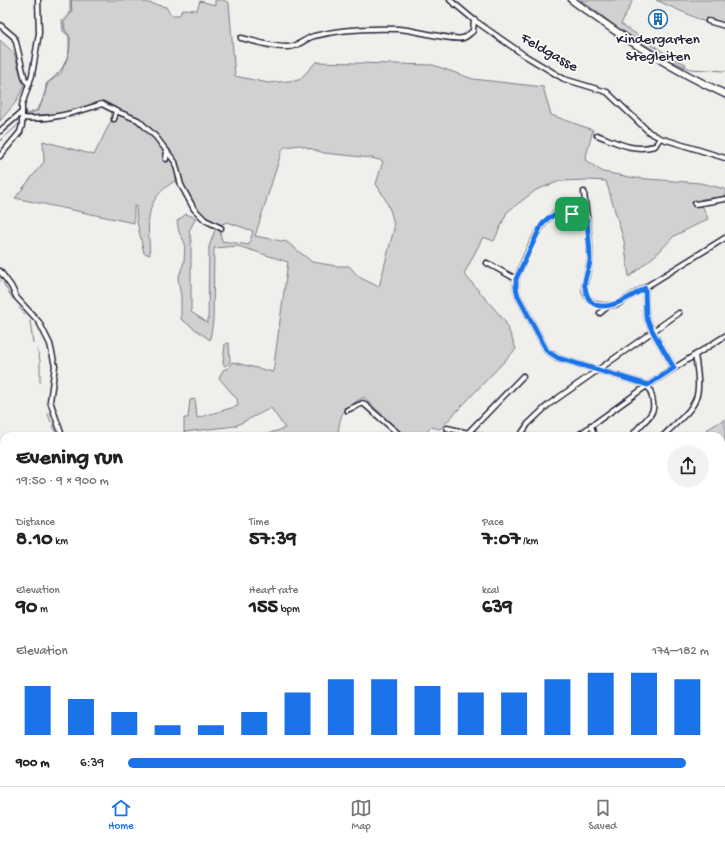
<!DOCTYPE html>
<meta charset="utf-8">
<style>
:root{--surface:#fff;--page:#f2f2f2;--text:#222;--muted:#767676;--line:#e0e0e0;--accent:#1a73e8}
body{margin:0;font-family:"Gochi Hand",sans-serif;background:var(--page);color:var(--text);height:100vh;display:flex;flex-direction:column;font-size:15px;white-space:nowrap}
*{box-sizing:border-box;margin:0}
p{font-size:13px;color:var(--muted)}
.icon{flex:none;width:22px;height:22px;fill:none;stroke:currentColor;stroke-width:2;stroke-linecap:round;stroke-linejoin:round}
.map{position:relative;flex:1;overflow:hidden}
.sheet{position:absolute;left:0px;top:432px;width:725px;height:354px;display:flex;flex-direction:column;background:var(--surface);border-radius:12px 12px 0 0;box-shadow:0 1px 3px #0004}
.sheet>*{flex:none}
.pin{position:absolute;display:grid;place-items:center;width:34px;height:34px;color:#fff;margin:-17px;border-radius:8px;box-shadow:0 2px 6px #0006}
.round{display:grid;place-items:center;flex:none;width:42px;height:42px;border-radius:21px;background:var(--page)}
.overview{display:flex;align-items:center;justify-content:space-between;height:68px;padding:0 16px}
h1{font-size:22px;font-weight:800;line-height:30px}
.figures{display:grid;grid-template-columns:repeat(3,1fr);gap:6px;height:68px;padding:4px 16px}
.figures div{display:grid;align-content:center}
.figures b{font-size:20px;font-weight:800}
.figures small{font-size:11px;font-weight:400}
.figures p{font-size:11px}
.chart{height:112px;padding:8px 16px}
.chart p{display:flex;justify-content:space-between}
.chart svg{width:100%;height:72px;margin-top:4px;stroke:var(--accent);stroke-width:6}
ul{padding:0 16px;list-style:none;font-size:13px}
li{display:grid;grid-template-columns:64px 48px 1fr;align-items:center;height:30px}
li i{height:10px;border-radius:5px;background:var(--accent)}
.menu{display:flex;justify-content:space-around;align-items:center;height:56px;border-top:1px solid var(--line);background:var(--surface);font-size:11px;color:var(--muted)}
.menu a{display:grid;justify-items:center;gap:2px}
.menu .active{color:var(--accent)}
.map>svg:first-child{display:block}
</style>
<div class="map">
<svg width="725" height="786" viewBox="0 0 725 786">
<rect width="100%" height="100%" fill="#f0efec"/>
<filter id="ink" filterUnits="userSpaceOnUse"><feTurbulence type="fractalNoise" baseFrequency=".025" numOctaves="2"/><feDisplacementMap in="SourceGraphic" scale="8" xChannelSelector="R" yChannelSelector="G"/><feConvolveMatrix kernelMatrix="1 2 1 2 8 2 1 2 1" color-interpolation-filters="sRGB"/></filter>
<g filter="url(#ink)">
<g fill="#d2d1d1" stroke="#7a7a86" fill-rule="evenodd">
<path d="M 70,0 L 136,0 L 166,7 L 171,15 L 180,15 L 182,9 L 197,10 L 200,1 L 215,5 L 215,0 L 223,0 L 229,3 L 235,76 L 268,83 L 299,80 L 316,62 L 433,65 L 473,79 L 543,87 L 551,115 L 593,130 L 585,160 L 603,172 L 635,178 L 700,183 L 725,189 L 725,197 L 701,199 L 702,205 L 708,219 L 674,236 L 659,252 L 629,277 L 624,241 L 606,181 L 588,180 L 560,181 L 536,190 L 507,212 L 494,241 L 483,237 L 464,274 L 505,321 L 516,349 L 440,429 L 431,427 L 423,436 L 404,436 L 364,397 C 343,409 340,411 338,436 L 262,436 L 285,428 L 271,408 L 235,426 L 184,432 L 184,418 L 188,418 L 190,400 L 195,399 L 197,418 L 238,406 L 237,399 L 219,378 L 223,370 L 228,368 L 232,362 L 273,372 L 288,262 L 238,246 L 214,248 L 213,321 L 210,340 L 181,319 L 181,296 L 178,279 L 184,262 L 185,243 L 179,232 L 177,221 L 186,214 L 196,218 L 189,231 L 191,239 L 191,312 L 208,323 L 209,247 L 216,227 L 219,228 L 222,241 L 249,245 L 253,231 L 227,222 L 220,225 C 209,220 199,214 192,204 C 186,197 183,187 175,181 C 143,200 148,222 150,255 L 144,253 L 137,222 L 136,206 L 134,206 L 134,223 L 15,198 L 44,162 L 43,141 L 94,155 L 115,113 L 100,102 C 78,112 54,116 30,118 L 26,114 L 39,110 L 48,83 L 61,73 L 69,52 L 69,36 L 63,31 L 62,20 L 70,12 ZM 300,145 L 324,153 L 372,158 L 383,161 L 376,184 C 385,198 393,211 394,229 L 379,287 L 359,277 L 349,266 L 336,266 L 312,262 L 287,242 L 255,236 L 282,150 L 285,147 Z"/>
<path d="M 578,0 L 633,0 L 621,24 L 674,59 L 686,64 L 684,68 L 673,64 L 609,23 Z"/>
<path d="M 656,0 L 725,0 L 725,24 L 713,19 L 705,22 Z"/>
<path d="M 0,40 L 14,53 L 24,86 L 16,102 L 0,121 Z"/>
<path d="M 229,343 L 230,362 L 225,366 L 223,364 L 225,344 Z"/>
<path d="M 725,419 L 725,661 L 721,662 L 721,436 L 700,436 L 708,429 Z"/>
<path d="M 0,449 L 4,453 L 4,782 L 385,782 L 384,786 L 0,786 Z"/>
<path d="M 721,686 L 725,693 L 725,761 L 721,762 Z"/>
<path d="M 471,782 L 694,782 L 693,786 L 476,786 Z"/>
</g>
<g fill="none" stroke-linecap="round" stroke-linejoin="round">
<g stroke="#737381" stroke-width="1">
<path d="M 581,0 L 622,31 L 671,61 L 691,69 L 725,71"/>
<path d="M 27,116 C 40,111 46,97 46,84 C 63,71 71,58 70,37 L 65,30 L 64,22 L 72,12 L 71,0"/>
<path d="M 0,141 L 19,124"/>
<path d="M 0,281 L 1,281"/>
<path d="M 3,283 L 13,299"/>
<path d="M 19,308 L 25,314"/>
<path d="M 30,321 L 33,343"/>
<path d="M 37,349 L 40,360 L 40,382"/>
<path d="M 48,414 L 51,422"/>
<path d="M 53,425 L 57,436"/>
<path d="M 0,568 L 4,567"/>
<path d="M 0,637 L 4,617"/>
</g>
<defs>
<g id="minor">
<path d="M 450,0 L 474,20 L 524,55 L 564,79 L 607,92 L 649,132 L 660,138 L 725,158"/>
<path d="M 708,21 L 725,26"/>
<path d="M 0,25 L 14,37 L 16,42 L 25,80 L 29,84"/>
<path d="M 241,38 C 255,41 271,47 286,47 C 297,48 304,39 314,36 C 341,29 371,28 399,29 C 416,30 451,41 463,38 C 467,37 470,33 473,31 L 474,20"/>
<path d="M 23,118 C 50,121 76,112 102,104 L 116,111 L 138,120 L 156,137 L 175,162 L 181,185 L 194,209 L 205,220 L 221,228"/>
<path d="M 114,119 L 116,111"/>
<path d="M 0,131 L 22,112"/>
<path d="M 597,135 C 618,143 632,152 655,146 L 660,138"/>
<path d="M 0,156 L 20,132 L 22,125 L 22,105 L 32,75 L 39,33 L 38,0"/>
<path d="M 166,159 L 167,151"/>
<path d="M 584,192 C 586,214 591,238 590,260 C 589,273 579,288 589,299 C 596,308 609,306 618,304 L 725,238"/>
<path d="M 695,204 L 725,199"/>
<path d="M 587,220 C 578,216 569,212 559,213 C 540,215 524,262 516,279 L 516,288 L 518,296 L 547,351 L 558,358 L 648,385 C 661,418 648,413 632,436"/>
<path d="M 487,263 L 516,279"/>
<path d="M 0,271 L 11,286 L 17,298 L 39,322 L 50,344 L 55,366 L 50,401 L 62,436"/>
<path d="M 645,288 L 646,317 L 653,332 L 674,368"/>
<path d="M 600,313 L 607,307"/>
<path d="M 347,410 L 363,403 L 401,436"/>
<path d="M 591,425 L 594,436"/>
<path d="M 447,428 L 481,436"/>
<path d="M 465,436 L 523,376"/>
<path d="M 520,436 L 528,424 L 548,405 L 679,313"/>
<path d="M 577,436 L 648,385 L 725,336"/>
<path d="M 663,436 C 697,403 703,404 695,355"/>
</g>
<path id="primary" d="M 572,0 C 620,36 671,69 725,94"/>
</defs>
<use href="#minor" stroke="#22223b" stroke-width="7"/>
<use href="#primary" stroke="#22223b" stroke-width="9"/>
<use href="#minor" stroke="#fdfcf7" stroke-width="4"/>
<use href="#primary" stroke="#fdfcf7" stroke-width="6"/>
</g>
</g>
<g fill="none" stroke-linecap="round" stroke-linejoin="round" filter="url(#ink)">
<defs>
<path id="route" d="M 559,213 L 572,214 L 587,220 C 588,233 590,247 590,260 C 590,269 583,278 585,287 C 590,323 628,299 645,288 L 646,317 L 653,332 L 674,368 L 648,385 L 558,358 L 547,351 L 518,296 L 516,288 L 516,279 L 541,226 L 548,218 Z"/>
</defs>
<use href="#route" stroke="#fff" stroke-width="8"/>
<use href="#route" stroke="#1a73e8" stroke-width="5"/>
</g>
<defs>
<symbol id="building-ring" viewBox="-11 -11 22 22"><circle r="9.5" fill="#fdfcf7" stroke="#1f6fb2" stroke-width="1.5"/><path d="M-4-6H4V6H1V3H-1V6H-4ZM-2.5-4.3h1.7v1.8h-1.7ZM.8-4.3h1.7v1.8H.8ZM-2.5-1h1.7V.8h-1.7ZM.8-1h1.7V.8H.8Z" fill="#1f6fb2"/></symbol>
</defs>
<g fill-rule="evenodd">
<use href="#building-ring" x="647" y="8" width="22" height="22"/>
</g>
<g text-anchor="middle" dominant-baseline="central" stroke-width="3.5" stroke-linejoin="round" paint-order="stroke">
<g font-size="15" fill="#22223b" stroke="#fdfcf7">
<text x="658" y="40">Kindergarten<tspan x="658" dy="17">Stegleiten</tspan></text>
</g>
<g font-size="15" fill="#22223b" stroke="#fdfcf7">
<text transform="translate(549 53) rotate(30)">Feldgasse</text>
</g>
</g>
</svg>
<div class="pin" style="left:572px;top:214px;background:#1e9e55"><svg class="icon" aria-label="arrive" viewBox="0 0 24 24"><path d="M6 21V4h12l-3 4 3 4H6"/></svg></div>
<section class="sheet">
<div class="overview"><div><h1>Evening run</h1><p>19:50 · 9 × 900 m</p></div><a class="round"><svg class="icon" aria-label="share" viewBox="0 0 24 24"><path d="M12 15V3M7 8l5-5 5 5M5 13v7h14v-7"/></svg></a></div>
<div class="figures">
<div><p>Distance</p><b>8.10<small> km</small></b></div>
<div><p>Time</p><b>57:39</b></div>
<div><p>Pace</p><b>7:07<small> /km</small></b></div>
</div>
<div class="figures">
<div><p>Elevation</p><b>90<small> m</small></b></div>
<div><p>Heart rate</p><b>155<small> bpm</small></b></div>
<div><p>kcal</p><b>639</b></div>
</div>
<div class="chart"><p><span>Elevation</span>174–182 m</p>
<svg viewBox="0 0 160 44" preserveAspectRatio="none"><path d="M5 44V14M15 44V22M25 44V30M35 44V38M45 44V38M55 44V30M65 44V18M75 44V10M85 44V10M95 44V14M105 44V18M115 44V18M125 44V10M135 44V6M145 44V6M155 44V10"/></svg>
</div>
<ul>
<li><b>900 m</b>6:39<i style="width:96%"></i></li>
</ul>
</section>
</div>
<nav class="menu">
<a class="active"><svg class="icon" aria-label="home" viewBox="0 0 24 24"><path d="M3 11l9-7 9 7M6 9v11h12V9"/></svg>Home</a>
<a><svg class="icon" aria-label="map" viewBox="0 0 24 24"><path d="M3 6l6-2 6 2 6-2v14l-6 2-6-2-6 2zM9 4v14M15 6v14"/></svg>Map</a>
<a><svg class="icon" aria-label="saved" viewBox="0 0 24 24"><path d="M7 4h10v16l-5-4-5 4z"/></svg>Saved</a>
</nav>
